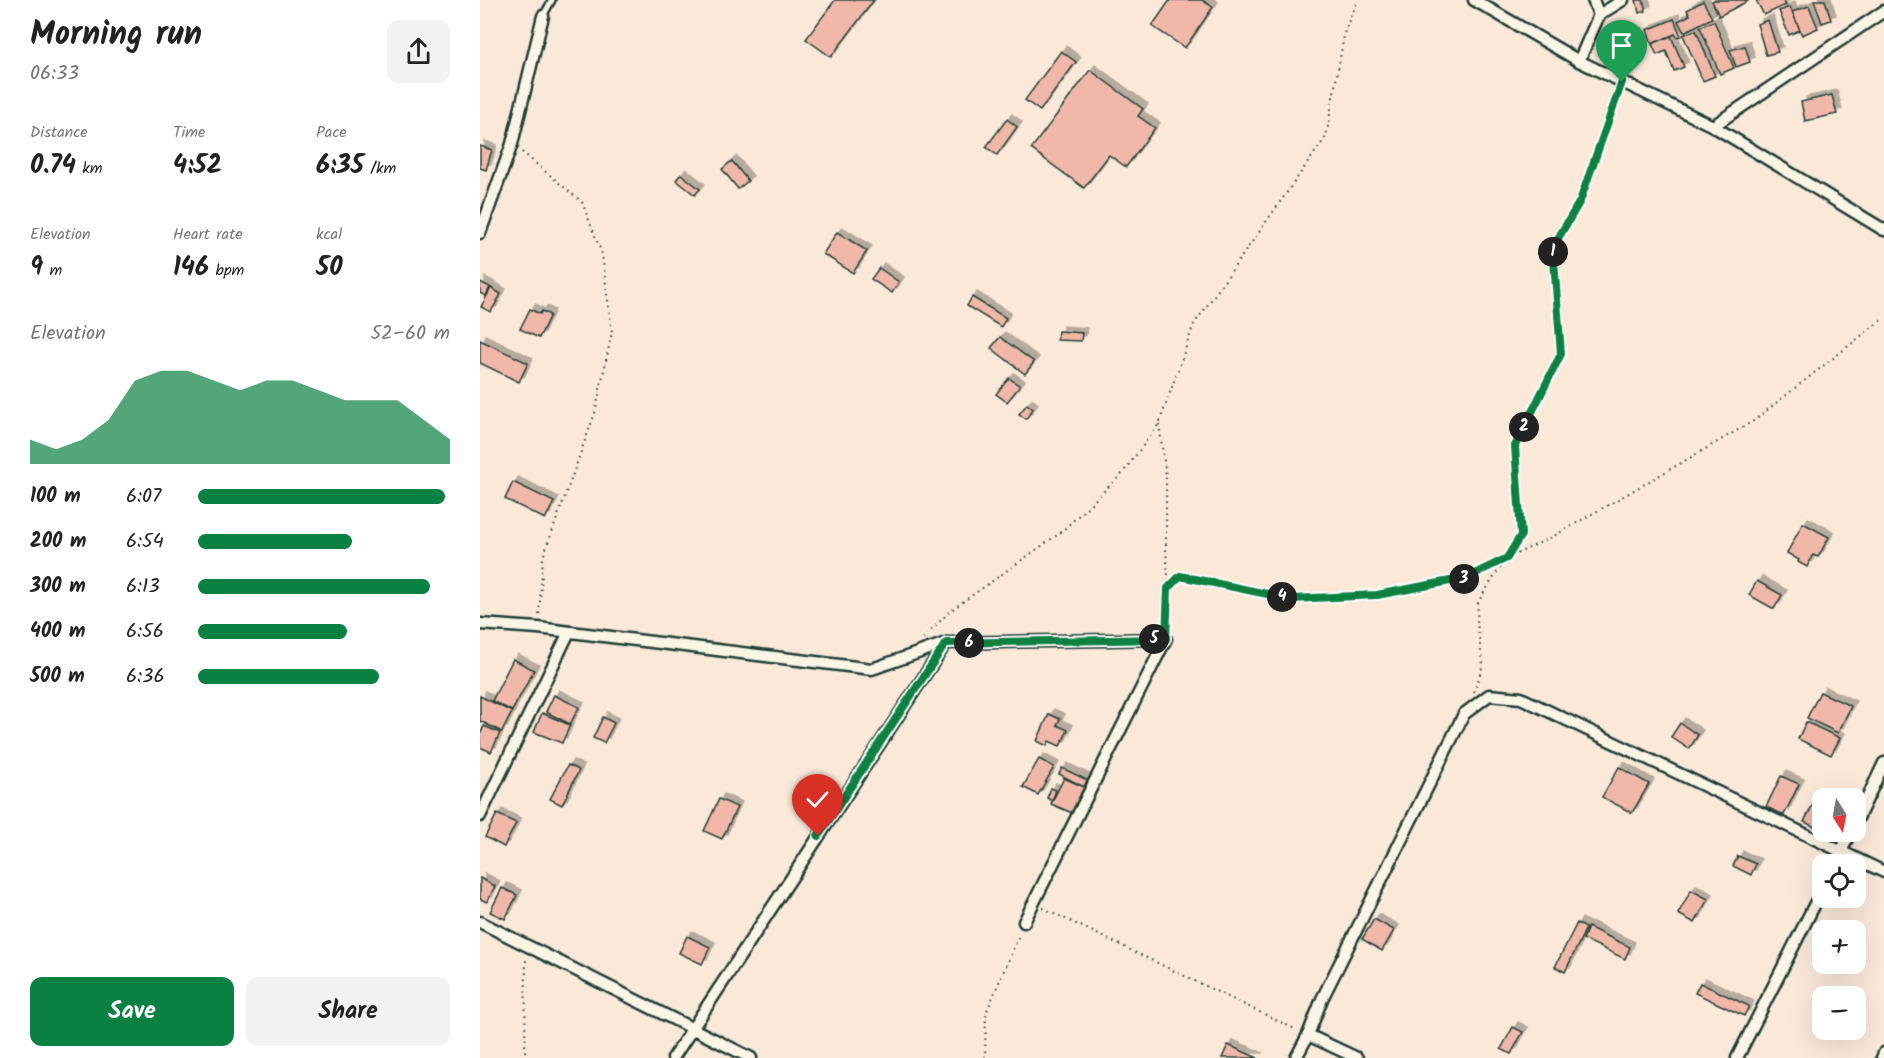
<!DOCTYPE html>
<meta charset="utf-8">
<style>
:root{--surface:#fff;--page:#f2f2f2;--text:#222;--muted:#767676;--accent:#0b8043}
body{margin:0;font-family:Kalam,sans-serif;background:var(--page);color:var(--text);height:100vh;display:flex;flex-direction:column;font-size:22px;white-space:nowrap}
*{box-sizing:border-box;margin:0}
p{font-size:20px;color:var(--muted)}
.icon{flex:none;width:33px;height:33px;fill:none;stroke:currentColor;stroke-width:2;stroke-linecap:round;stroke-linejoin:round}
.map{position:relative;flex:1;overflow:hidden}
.sheet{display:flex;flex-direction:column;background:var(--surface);width:480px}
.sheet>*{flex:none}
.needle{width:39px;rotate:169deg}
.buttons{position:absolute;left:1332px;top:788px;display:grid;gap:12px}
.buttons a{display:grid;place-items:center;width:54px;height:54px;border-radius:12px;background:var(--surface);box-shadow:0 6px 24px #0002;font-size:30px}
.pin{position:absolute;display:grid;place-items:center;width:51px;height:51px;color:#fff;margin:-62px -26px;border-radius:50% 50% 50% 0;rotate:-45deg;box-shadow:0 0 6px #0007}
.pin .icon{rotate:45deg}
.km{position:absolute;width:30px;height:30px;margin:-15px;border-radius:50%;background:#222;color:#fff;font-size:16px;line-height:30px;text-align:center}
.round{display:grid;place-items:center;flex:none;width:63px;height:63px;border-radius:12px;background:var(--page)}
.head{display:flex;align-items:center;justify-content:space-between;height:102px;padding:0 30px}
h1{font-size:33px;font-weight:700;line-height:45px}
.stats{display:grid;grid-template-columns:repeat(3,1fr);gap:9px;height:102px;padding:6px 30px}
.stats div{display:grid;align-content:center}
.stats b{font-size:26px;font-weight:700}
.stats small{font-size:16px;font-weight:400}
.stats p{font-size:16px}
.chart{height:168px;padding:12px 30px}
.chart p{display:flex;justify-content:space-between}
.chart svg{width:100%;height:108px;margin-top:6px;fill:var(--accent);opacity:.7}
.action{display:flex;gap:12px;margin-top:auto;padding:12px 30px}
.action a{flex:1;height:69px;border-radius:12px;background:var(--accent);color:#fff;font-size:24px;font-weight:700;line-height:69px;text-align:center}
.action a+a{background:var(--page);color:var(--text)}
ul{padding:0 30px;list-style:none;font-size:20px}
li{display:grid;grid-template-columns:96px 72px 1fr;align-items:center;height:45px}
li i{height:15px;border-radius:8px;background:var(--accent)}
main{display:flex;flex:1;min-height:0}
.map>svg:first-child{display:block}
</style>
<main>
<section class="sheet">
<div class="head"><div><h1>Morning run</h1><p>06:33</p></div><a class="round"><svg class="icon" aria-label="share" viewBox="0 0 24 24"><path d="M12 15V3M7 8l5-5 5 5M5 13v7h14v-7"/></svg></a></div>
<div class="stats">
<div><p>Distance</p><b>0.74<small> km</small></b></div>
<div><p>Time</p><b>4:52</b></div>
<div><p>Pace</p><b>6:35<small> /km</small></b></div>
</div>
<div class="stats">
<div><p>Elevation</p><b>9<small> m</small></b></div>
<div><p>Heart rate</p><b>146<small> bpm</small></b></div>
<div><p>kcal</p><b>50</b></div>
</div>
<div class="chart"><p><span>Elevation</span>52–60 m</p>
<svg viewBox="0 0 160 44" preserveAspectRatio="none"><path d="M0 44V34L10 38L20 34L30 26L40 10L50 6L60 6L70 10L80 14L90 10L100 10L110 14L120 18L130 18L140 18L150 26L160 34V44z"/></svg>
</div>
<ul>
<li><b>100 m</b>6:07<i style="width:98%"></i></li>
<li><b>200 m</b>6:54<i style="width:61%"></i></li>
<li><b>300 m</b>6:13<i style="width:92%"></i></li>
<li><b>400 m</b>6:56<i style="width:59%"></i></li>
<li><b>500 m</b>6:36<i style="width:72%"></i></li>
</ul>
<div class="action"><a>Save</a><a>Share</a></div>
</section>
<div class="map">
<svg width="1404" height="1058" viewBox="0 0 1404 1058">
<defs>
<filter id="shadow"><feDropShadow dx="5" dy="-5" stdDeviation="0" flood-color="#0004"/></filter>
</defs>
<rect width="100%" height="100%" fill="#fae9d9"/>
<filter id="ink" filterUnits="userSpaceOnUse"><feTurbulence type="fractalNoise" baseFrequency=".0167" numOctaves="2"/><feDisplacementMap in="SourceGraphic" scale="12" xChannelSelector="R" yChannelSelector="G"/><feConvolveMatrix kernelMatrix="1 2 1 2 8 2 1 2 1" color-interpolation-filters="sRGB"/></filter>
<g filter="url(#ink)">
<g fill="#f1b8aa" stroke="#1f3d34" stroke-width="1.5" filter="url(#shadow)">
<path d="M 355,0 L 394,0 L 351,57 L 326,39 Z"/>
<path d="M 690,0 L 722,0 L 733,7 L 705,48 L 672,26 Z"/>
<path d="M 1156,0 L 1163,0 L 1166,11 L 1159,13 Z"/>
<path d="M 1234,0 L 1267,0 L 1268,1 L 1239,16 L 1232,1 Z"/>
<path d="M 1276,0 L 1303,0 L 1306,5 L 1284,15 Z"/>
<path d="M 1334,0 L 1345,0 L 1351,20 L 1342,23 Z"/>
<path d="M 1223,1 L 1232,18 L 1204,32 L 1198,21 L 1210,15 L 1207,10 Z"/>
<path d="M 1329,6 L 1338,28 L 1322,35 L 1312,12 Z"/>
<path d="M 1310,7 L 1320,30 L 1309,35 L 1299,11 Z"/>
<path d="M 1194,19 L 1201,36 L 1197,37 L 1195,34 L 1172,44 L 1167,30 Z"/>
<path d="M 1288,20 L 1298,52 L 1286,55 L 1277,24 Z"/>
<path d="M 1234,21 L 1254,68 L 1240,74 L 1220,27 Z"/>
<path d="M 1216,30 L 1235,76 L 1223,81 L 1203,35 Z"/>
<path d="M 1191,36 L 1204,67 L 1194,71 L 1186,51 L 1177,55 L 1172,44 Z"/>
<path d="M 1265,46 L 1270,62 L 1256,67 L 1250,50 Z"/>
<path d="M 581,51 L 596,62 L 560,111 L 545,100 Z"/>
<path d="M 610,70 L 663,109 L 658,116 L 675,128 L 646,167 L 629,155 L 604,188 L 551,149 Z"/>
<path d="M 1352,95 L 1357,114 L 1325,121 L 1321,102 Z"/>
<path d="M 527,119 L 537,127 L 517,155 L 506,147 Z"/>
<path d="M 0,146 L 12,150 L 6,170 L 0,168 Z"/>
<path d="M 252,161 L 268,181 L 258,189 L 242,169 Z"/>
<path d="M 201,174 L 220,189 L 215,195 L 196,180 Z"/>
<path d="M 357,232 L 387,251 L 373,273 L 343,254 Z"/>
<path d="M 399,268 L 419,282 L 412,293 L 391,279 Z"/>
<path d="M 0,282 L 10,287 L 6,296 L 0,293 Z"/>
<path d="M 11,288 L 21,294 L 11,312 L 1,307 Z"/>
<path d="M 492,297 L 526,318 L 521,327 L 487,306 Z"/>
<path d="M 50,309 L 60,314 L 62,311 L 70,315 L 59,338 L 40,329 Z"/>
<path d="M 578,331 L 602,333 L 601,341 L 577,340 Z"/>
<path d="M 520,337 L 554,362 L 545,374 L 511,348 Z"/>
<path d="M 0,340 L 48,363 L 39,382 L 0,363 Z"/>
<path d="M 529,378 L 540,386 L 527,402 L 516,394 Z"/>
<path d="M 547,404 L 553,409 L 546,419 L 539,414 Z"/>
<path d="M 33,482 L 74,502 L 65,519 L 25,499 Z"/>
<path d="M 1323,523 L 1349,537 L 1338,557 L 1333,555 L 1327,567 L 1318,562 L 1319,560 L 1307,553 Z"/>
<path d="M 1277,581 L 1302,595 L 1294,609 L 1269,595 Z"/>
<path d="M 33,659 L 54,670 L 32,711 L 12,701 Z"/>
<path d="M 1340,692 L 1371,706 L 1358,733 L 1327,718 Z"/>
<path d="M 74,695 L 99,707 L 90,724 L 66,712 Z"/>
<path d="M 0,696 L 32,712 L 22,732 L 0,721 Z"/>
<path d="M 62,713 L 90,725 L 82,743 L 54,732 Z"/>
<path d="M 569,714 L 580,719 L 577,725 L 588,730 L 580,746 L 569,741 L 567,746 L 557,741 Z"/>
<path d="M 123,717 L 134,723 L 124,743 L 113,738 Z"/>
<path d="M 1326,722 L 1360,738 L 1351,755 L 1318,739 Z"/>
<path d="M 1200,723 L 1218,735 L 1209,749 L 1191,737 Z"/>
<path d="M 4,726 L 20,733 L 11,752 L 0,747 L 0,735 Z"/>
<path d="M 559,759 L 574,767 L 558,795 L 543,787 Z"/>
<path d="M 88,765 L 99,770 L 82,805 L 70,799 Z"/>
<path d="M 1139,767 L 1169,784 L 1152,813 L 1122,797 Z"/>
<path d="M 582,768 L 607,780 L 604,787 L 579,774 Z"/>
<path d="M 1301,776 L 1319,784 L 1304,815 L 1286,807 Z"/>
<path d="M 584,778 L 604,787 L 592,813 L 571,804 Z"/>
<path d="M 571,788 L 576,790 L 572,801 L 567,798 Z"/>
<path d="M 239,799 L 257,807 L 242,839 L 224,831 Z"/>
<path d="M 1333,804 L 1342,808 L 1342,830 L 1324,822 Z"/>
<path d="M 17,814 L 36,823 L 24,847 L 5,837 Z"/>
<path d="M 1258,856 L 1276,864 L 1271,875 L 1253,866 Z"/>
<path d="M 0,878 L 15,886 L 7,902 L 0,899 Z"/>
<path d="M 22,888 L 37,895 L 25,919 L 10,912 Z"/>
<path d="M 1211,890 L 1228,899 L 1215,923 L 1198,914 Z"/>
<path d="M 894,919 L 914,930 L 902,951 L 882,939 Z"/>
<path d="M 1097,923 L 1106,928 L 1085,972 L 1075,967 Z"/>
<path d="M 1108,927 L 1150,947 L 1145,959 L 1103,939 Z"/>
<path d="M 207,936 L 230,947 L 222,964 L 199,953 Z"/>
<path d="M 1220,983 L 1269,1006 L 1264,1016 L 1215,993 Z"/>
<path d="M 1033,1027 L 1043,1032 L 1031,1054 L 1021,1049 Z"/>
<path d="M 748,1045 L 778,1058 L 742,1058 Z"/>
</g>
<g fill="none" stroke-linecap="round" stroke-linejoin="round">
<defs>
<path id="lane" d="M 63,16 L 72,0"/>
<g id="street">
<path d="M 994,0 L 1099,61 L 1233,126 L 1404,230"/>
<path d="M 1113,0 L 1119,15"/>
<path d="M 1099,61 L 1119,15 L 1143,0"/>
<path d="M 1233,126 L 1404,11"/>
<path d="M 0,233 L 32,144 L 63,16"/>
<path d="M 0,624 L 58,628 L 392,669 L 466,643 L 686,639 L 544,922"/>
<path d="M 0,816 L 89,632"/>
<path d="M 1376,822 L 1404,763"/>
<path d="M 1355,864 L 1371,831"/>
<path d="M 0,922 L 271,1058"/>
<path d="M 828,1035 L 877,1058"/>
<path d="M 193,1058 L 466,643"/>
<path d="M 816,1058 L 828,1035 L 842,999 L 984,714 L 1009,695 L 1041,698 L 1404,872"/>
<path d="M 1257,1058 L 1342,890"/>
<path d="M 1402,1058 L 1404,1053"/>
</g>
</defs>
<use href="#lane" stroke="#1f3d34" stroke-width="10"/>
<use href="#street" stroke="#1f3d34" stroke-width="15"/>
<g stroke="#1f3d34" stroke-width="2" stroke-dasharray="1.5 4.5" stroke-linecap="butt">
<path d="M 42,152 L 102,202 L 122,254 L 132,332 L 115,413 L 63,557 L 59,616"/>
<path d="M 679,424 L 686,476 L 686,550 L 689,588"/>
<path d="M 687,627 L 689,588 L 700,576 L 812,599 L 897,595 L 986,578 L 1074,536 L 1272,422 L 1404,318"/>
<path d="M 443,639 L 470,611 L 580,533 L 642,474 L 679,424 L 714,324 L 846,137 L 865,30 L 878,0"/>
<path d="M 994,692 L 1003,665 L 997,624 L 998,602 L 1041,535 L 1035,446 L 1081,354 L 1073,247 L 1100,201 L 1138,92"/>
<path d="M 563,908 L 817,1030"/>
<path d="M 45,1058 L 46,959"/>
<path d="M 505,1058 L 506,1013 L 540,933"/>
</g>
<use href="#lane" stroke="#fcf5e5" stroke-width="5"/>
<use href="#street" stroke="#fcf5e5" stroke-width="10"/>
</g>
</g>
<g fill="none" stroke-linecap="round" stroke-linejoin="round" filter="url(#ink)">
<defs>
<path id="route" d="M 338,836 L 466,643 L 686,639 L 688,588 L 700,576 L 812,599 L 897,595 L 986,578 L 1027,558 L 1041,535 L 1035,446 L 1081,354 L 1073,247 L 1100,201 L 1142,82"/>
</defs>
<use href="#route" stroke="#fff" stroke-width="12"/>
<use href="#route" stroke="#0b8043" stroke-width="8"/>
</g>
</svg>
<div class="buttons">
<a><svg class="needle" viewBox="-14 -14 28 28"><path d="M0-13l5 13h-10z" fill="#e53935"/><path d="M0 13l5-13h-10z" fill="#767676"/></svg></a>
<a><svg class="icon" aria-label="locate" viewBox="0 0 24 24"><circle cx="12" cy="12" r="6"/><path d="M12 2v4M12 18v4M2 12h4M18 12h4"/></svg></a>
<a>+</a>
<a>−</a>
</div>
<div class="pin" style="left:1142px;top:82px;background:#1e9e55"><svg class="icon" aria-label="arrive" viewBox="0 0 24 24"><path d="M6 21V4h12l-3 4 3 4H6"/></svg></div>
<div class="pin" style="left:338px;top:836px;background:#d93025"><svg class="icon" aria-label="check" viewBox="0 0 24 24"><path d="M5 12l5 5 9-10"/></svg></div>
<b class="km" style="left:1073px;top:252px">1</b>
<b class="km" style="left:1044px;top:427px">2</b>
<b class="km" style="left:984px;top:579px">3</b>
<b class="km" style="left:802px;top:597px">4</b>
<b class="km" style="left:674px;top:639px">5</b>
<b class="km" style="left:489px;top:643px">6</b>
</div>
</main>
